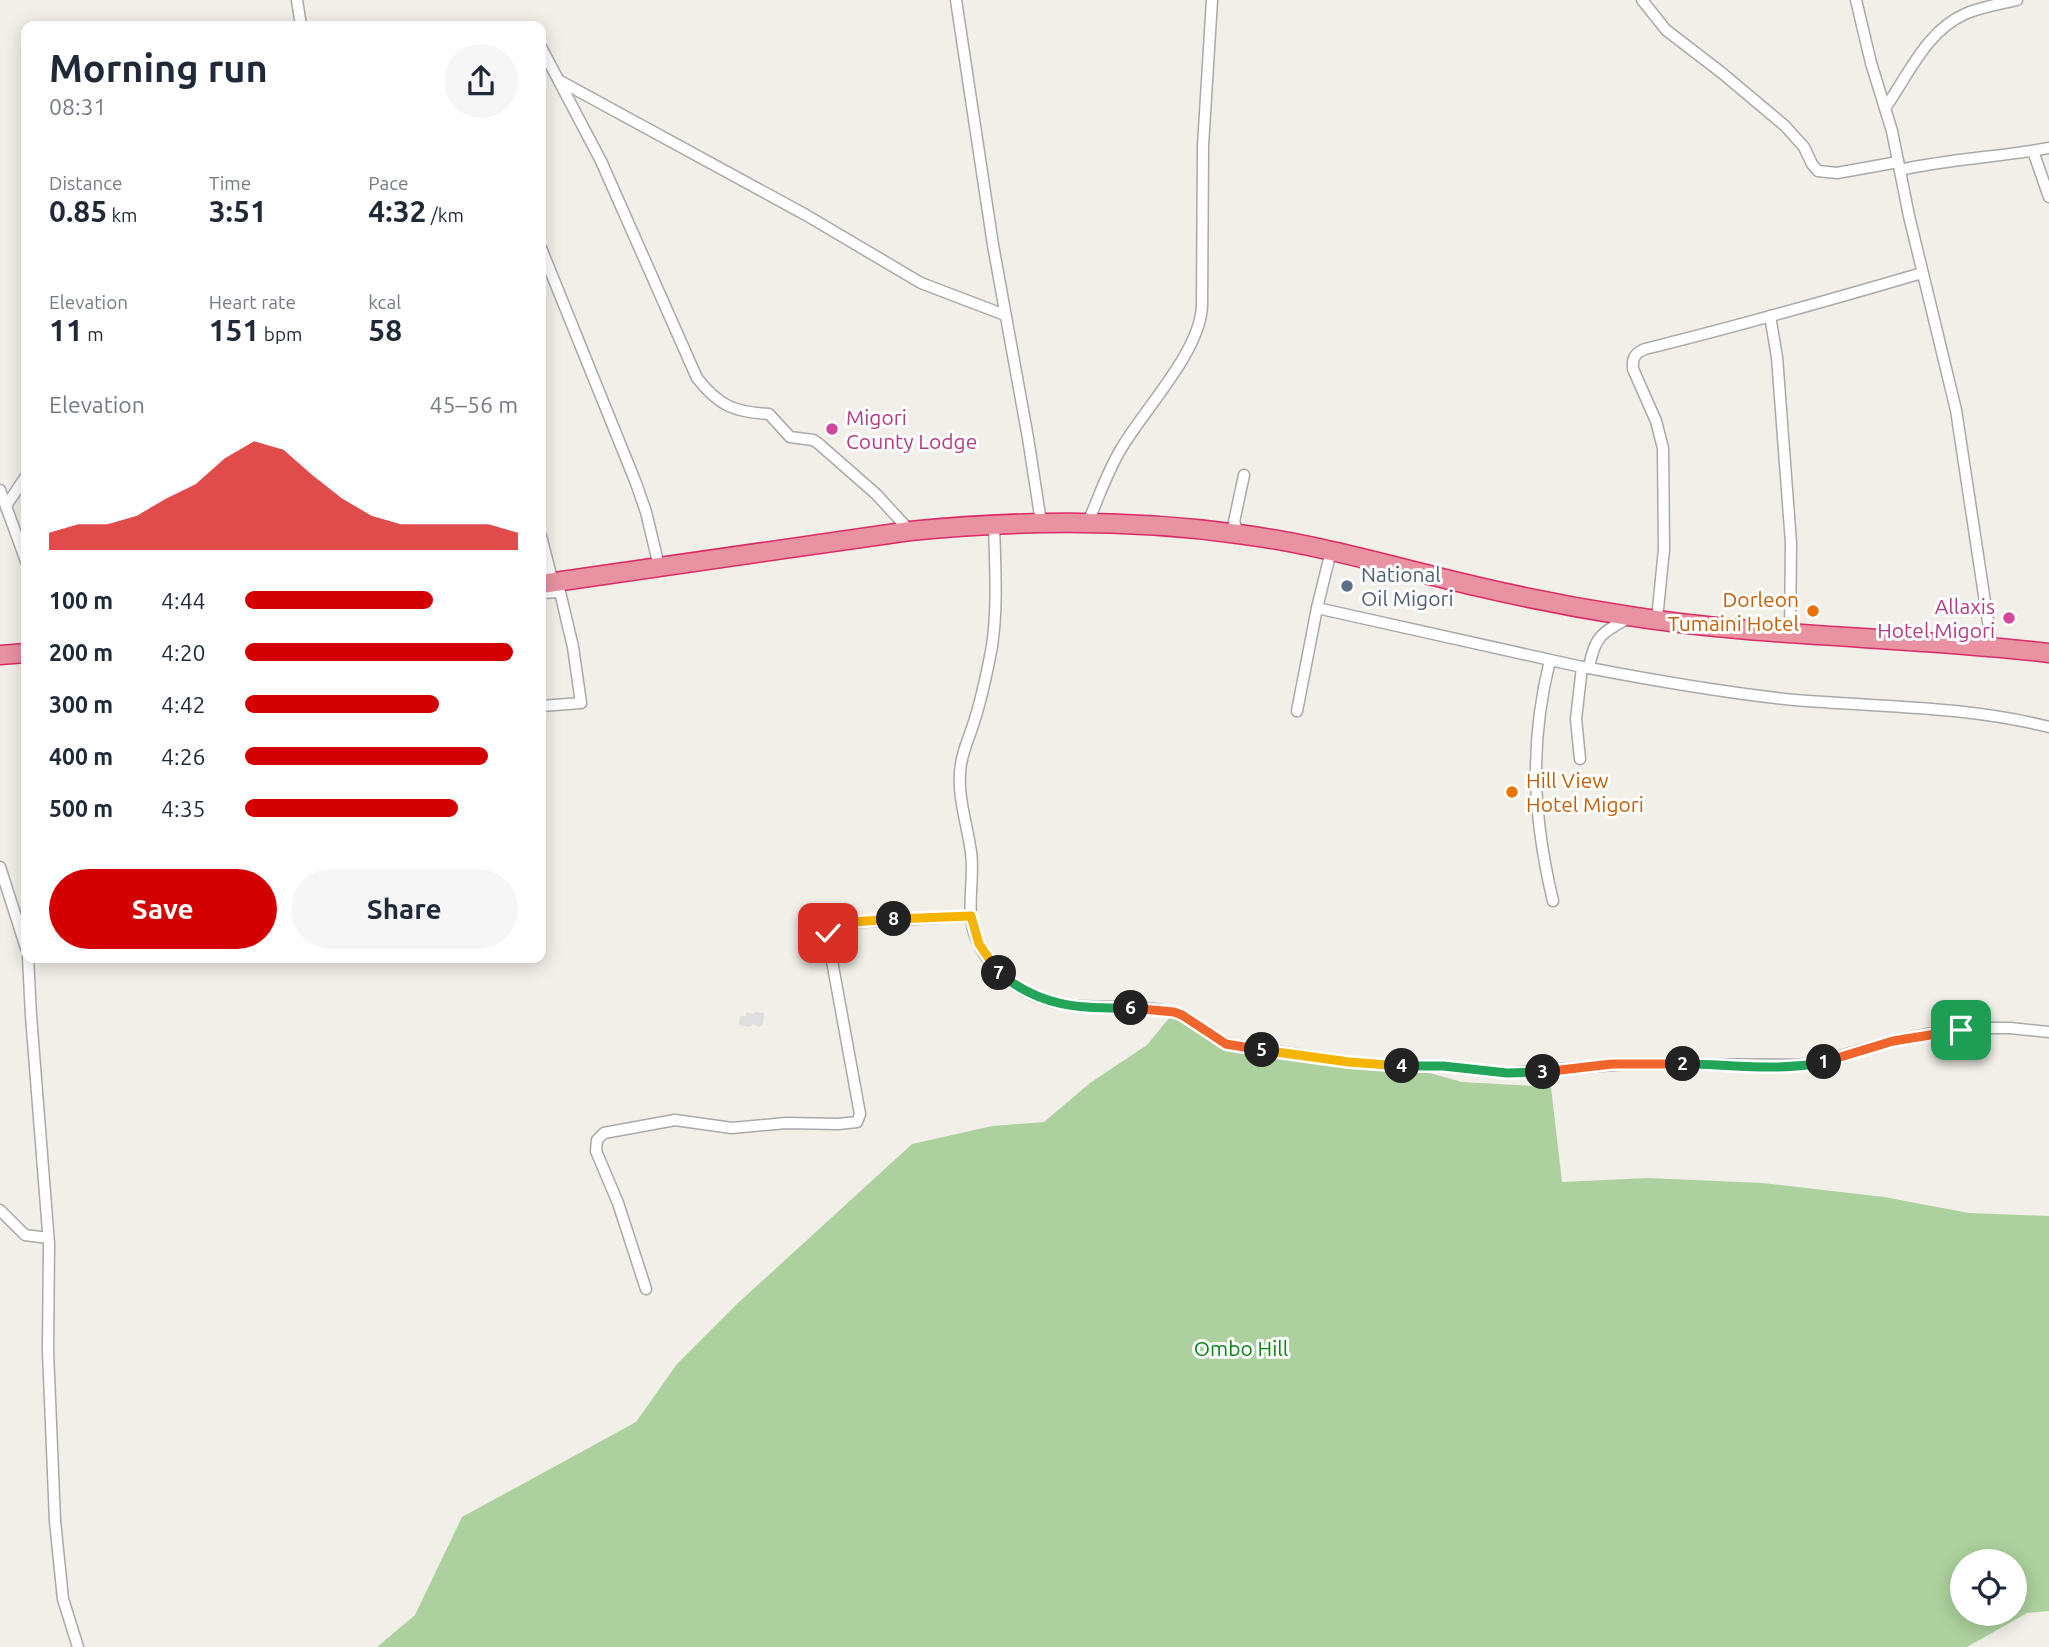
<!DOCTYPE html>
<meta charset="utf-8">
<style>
:root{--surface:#fff;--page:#f6f6f7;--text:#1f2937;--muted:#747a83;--accent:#d40000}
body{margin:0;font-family:Ubuntu,sans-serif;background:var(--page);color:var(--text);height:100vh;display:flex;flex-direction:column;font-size:26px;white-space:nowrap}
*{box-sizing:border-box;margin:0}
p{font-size:23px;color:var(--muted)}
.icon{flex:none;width:38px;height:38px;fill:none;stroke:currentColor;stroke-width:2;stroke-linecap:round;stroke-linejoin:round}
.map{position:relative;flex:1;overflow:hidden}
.panel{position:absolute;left:21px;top:21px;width:525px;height:942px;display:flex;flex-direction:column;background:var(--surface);border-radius:14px;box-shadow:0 4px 18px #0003}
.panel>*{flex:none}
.buttons{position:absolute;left:1950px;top:1549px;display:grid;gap:14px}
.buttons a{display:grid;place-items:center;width:77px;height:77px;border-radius:50%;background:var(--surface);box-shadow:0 4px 18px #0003;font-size:35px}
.pin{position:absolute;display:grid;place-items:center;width:60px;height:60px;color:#fff;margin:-30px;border-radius:14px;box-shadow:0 4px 10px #0006}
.km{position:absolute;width:35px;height:35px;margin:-18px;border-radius:50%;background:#222;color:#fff;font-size:19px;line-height:35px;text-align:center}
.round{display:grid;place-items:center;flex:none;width:74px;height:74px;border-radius:37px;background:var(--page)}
.summary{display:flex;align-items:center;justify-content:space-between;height:119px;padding:0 28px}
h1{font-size:38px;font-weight:700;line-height:52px}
.figures{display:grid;grid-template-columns:repeat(3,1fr);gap:10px;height:119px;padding:7px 28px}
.figures div{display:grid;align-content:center}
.figures b{font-size:30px;font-weight:700}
.figures small{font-size:19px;font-weight:400}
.figures p{font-size:19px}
.chart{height:196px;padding:14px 28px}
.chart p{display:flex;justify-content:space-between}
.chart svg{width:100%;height:126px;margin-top:7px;fill:var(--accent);opacity:.7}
.button{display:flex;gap:14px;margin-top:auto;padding:14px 28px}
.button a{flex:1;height:80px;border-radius:42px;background:var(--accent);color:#fff;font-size:28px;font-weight:700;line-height:80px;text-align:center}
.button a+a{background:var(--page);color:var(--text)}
ul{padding:0 28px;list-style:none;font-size:23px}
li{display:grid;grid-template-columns:112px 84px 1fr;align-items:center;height:52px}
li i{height:18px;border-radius:9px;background:var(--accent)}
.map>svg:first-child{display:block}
</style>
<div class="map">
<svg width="2049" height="1647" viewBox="0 0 2049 1647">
<rect width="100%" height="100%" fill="#f2efe9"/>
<path fill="#e0dfdf" d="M 746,1012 L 754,1014 L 754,1012 L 764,1013 L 763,1024 L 760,1027 L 753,1024 L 750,1027 L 739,1025 L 740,1016 L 746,1016 Z"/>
<path fill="#add19e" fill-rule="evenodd" d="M 1174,1012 L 1212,1036 L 1306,1056 L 1408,1067 L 1462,1082 L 1551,1087 L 1562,1182 L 1648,1178 L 1763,1183 L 1884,1197 L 1969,1213 L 2049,1216 L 2049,1611 L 2027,1613 L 1967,1647 L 377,1647 L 415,1615 L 462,1517 L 636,1422 L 677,1364 L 737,1304 L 912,1144 L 992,1126 L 1044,1122 L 1090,1083 L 1147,1045 ZM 1962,1561 L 2014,1561 L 2014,1614 L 1962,1614 Z"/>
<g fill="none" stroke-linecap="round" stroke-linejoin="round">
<defs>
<g id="street">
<path d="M 297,0 L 301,26"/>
<path d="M 956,0 L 993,245 L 1028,438 L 1041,522"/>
<path d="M 1642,0 L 1666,30 L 1722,73 L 1785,126 L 1804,147 L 1812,164 L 1818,171 L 1837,173 L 1898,162"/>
<path d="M 1856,0 L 1871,63 L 1892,131 L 1909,216 L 1956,410 L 1992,648"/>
<path d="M 541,47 L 601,161 L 697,378 C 719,406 734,412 769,414 L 790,437 L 813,440 L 819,444 L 876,494 L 910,531"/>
<path d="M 560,81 L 806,215 L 921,283 L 1005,315"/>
<path d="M 1885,108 C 1908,76 1926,31 1965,14 C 1981,7 2000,4 2017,0"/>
<path d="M 2033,151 L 2049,197"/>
<path d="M 1900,170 C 1949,159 1999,157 2049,148"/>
<path d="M 541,248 L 636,483 L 646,512 L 659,566"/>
<path d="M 1770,316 L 1777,357 L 1791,543 L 1790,631"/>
<path d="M 0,490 L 26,561"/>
<path d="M 6,506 L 26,476"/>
<path d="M 1088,522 C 1099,497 1107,472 1121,449 C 1145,408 1200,352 1202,306 L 1203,146 L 1212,0"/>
<path d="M 994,524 C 995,565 998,605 992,646 C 987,673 981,702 972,728 C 968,740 963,751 961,764 C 956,793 967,823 971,852 C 974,874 969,895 971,916 C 973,949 1000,979 1029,993 C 1075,1017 1126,999 1174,1013 C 1197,1019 1211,1041 1234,1045 L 1349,1062 L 1408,1067 L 1443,1066 L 1507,1073 L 1628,1064 L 1808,1065 L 1893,1041 L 1927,1034 L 1974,1028 L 2010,1028 L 2049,1032"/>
<path d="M 1239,534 L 1234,522 L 1244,475"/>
<path d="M 541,536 L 553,583"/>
<path d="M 541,593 L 560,592 L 573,647 L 581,703 L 541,706"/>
<path d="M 1317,608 L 1331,551"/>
<path d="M 1657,619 L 1664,549 L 1663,448 L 1656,421 L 1633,369 C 1632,358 1635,353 1645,349 C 1738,326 1830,300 1922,273"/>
<path d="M 1550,660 C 1529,745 1533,817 1553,901"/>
<path d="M 1589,668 C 1657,681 1725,693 1795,700 C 1879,707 1966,706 2049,727"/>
<path d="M 1297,711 L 1317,608 L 1582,667"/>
<path d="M 1580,759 L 1576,719 L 1582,667 L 1589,668 C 1594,637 1602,632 1629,618"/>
<path d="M 0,867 L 26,948"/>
<path d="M 28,957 L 31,1016 L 49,1244 L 48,1351 L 55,1521 L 63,1599 L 78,1647"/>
<path d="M 0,1210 L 25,1235 L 48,1238"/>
<path d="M 646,1289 L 618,1203 L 596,1151 L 597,1140 L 604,1133 L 675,1120 L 732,1128 L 786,1123 L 838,1124 L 857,1122 L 860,1114 L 828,939 L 829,929 L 840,923 L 971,916"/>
</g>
<g id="highway">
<path d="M 541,584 L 910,531 C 1019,520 1129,519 1238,534 C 1318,544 1397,568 1475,586 C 1526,598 1577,608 1629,616 C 1768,638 1909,636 2049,653"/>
<path d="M 0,655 L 26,653"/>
</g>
</defs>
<use href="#street" stroke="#a9a9a9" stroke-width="13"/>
<use href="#highway" stroke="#dc2a67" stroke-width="21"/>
<use href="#street" stroke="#fff" stroke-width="10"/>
<use href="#highway" stroke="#e892a2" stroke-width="18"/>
</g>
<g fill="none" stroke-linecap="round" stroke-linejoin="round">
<defs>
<path id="split-1" d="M 1824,1062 L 1893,1041 L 1961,1030"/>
<path id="split-2" d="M 1683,1064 C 1729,1064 1779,1072 1824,1062"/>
<path id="split-3" d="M 1543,1072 L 1612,1064 L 1683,1064"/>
<path id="split-4" d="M 1402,1066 L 1443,1066 L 1507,1073 L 1543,1072"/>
<path id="split-5" d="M 1262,1050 L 1349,1062 L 1402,1066"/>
<path id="split-6" d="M 1131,1008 L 1174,1012 L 1182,1015 L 1226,1044 L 1262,1050"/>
<path id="split-7" d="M 999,973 C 1041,1007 1079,1009 1131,1008"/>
<path id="split-8" d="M 894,919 L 971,916 L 979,944 L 999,973"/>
<path id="split-9" d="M 828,933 L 832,926 L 839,923 L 894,919"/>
</defs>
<use href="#split-1" stroke="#fff" stroke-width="14"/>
<use href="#split-2" stroke="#fff" stroke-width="14"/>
<use href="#split-3" stroke="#fff" stroke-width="14"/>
<use href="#split-4" stroke="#fff" stroke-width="14"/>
<use href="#split-5" stroke="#fff" stroke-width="14"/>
<use href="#split-6" stroke="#fff" stroke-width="14"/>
<use href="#split-7" stroke="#fff" stroke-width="14"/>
<use href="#split-8" stroke="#fff" stroke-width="14"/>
<use href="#split-9" stroke="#fff" stroke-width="14"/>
<use href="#split-1" stroke="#f0652b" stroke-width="9"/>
<use href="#split-2" stroke="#22a559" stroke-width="9"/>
<use href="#split-3" stroke="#f0652b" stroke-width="9"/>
<use href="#split-4" stroke="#22a559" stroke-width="9"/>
<use href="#split-5" stroke="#f5b400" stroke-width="9"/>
<use href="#split-6" stroke="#f0652b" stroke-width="9"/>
<use href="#split-7" stroke="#22a559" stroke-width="9"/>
<use href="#split-8" stroke="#f5b400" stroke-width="9"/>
<use href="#split-9" stroke="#f5b400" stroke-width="9"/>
</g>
<g fill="#d1479c" stroke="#fff" stroke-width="2.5">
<circle cx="832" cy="429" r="7"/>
<circle cx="2009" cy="618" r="7"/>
</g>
<circle fill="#5c6f8a" stroke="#fff" stroke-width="2.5" cx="1347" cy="586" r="7"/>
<g fill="#e8710a" stroke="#fff" stroke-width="2.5">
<circle cx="1813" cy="611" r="7"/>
<circle cx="1512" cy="792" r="7"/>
</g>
<g text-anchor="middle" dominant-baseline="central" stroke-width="6" stroke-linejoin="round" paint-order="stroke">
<g font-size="21" fill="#b23c85" stroke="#fff" text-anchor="start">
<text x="846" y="417">Migori<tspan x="846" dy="24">County Lodge</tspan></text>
<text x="1995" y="606" text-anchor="end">Allaxis<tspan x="1995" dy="24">Hotel Migori</tspan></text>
</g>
<g font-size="21" fill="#4e5e75" stroke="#fff" text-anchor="start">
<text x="1361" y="574">National<tspan x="1361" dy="24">Oil Migori</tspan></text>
</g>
<g font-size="21" fill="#c56008" stroke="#fff" text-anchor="end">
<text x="1799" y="599">Dorleon<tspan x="1799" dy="24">Tumaini Hotel</tspan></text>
<text x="1526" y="780" text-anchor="start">Hill View<tspan x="1526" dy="24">Hotel Migori</tspan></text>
</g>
<g font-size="21" fill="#0c8416" stroke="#fff">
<text x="1241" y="1348">Ombo Hill</text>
</g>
</g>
</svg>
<div class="buttons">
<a><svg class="icon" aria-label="locate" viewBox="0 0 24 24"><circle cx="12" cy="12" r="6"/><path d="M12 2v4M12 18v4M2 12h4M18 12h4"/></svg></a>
</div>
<div class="pin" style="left:1961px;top:1030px;background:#1e9e55"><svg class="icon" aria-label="arrive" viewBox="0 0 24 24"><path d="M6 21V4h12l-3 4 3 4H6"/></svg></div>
<div class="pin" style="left:828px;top:933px;background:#d93025"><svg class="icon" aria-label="check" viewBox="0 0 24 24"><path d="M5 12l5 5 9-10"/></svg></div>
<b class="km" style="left:1824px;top:1062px">1</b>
<b class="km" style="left:1683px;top:1064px">2</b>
<b class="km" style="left:1543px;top:1072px">3</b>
<b class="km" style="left:1402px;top:1066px">4</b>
<b class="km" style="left:1262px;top:1050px">5</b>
<b class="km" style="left:1131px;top:1008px">6</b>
<b class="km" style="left:999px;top:973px">7</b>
<b class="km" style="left:894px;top:919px">8</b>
<section class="panel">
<div class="summary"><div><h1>Morning run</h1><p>08:31</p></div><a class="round"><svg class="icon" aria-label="share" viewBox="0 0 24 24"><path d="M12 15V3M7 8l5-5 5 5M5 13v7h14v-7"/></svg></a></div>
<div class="figures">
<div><p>Distance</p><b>0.85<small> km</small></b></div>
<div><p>Time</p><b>3:51</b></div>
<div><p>Pace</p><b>4:32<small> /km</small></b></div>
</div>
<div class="figures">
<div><p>Elevation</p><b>11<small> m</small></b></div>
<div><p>Heart rate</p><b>151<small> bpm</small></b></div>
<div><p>kcal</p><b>58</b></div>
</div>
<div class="chart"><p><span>Elevation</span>45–56 m</p>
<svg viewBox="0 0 160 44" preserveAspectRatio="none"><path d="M0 44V38L10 35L20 35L30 32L40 26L50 21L60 12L70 6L80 9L90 18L100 26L110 32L120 35L130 35L140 35L150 35L160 38V44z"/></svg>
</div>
<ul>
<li><b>100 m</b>4:44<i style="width:69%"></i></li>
<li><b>200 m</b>4:20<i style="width:98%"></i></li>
<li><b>300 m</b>4:42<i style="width:71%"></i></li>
<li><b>400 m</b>4:26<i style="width:89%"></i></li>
<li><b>500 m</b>4:35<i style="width:78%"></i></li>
</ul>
<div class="button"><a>Save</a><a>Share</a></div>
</section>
</div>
